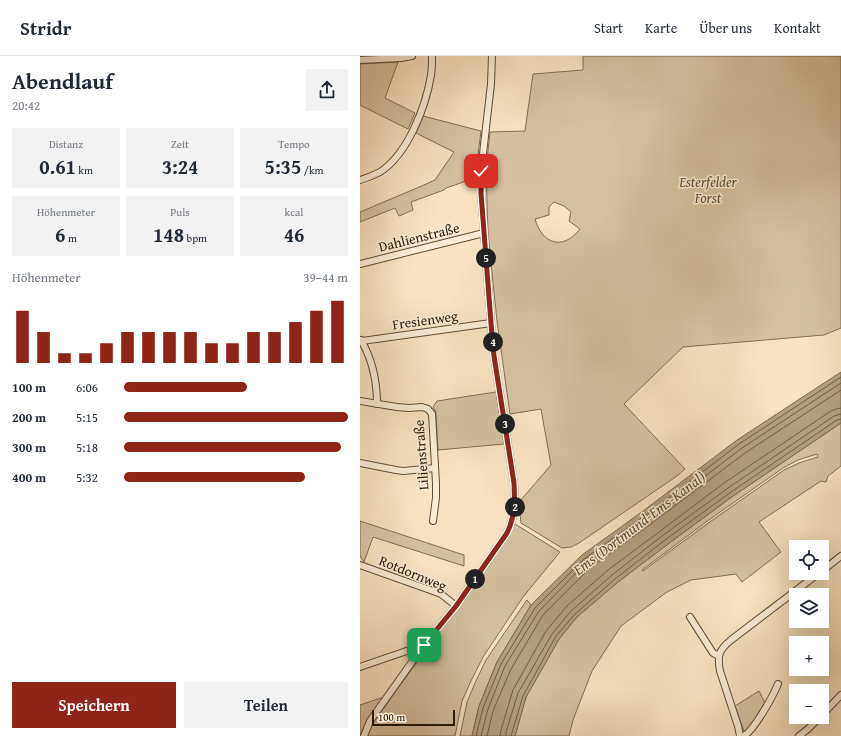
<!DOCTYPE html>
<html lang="de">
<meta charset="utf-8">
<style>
:root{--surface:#fff;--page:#f2f2f3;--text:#1f2937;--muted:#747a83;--line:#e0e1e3;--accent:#8f2418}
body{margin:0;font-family:"Gentium Book Plus",serif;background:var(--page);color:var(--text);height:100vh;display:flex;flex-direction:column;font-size:15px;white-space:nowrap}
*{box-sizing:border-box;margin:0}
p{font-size:13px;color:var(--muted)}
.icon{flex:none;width:22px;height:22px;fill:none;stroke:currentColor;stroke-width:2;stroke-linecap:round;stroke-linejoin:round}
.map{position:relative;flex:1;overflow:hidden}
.panel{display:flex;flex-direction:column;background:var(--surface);width:360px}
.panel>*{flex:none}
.tools{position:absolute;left:429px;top:484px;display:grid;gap:8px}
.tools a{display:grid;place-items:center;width:40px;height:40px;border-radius:0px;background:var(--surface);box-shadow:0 4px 16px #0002;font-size:20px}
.scale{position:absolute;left:12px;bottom:10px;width:83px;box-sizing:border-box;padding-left:4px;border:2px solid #2c1d07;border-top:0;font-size:11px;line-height:14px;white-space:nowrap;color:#2c1d07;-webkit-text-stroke:3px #faecd7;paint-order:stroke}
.pin{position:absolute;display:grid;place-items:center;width:34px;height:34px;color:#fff;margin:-17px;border-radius:8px;box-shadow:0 2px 6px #0006}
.km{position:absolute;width:20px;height:20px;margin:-10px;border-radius:50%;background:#222;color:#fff;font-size:11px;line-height:20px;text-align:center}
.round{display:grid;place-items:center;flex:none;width:42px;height:42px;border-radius:0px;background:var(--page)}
.summary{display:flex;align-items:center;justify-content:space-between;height:68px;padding:0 12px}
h1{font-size:22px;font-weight:700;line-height:30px}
.figures{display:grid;grid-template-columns:repeat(3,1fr);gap:6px;height:68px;padding:4px 12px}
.figures div{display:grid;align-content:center;border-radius:0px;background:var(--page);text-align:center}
.figures b{font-size:20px;font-weight:700}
.figures small{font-size:11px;font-weight:400}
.figures p{font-size:11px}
.chart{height:112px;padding:8px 12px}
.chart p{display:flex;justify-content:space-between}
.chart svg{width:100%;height:72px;margin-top:4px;stroke:var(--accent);stroke-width:6}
.cta{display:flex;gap:8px;margin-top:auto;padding:8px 12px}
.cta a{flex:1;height:46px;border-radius:0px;background:var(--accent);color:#fff;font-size:16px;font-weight:700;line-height:46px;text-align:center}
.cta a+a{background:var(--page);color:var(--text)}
ul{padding:0 12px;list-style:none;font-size:13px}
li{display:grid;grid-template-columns:64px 48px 1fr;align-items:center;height:30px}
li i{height:10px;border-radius:5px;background:var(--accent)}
header{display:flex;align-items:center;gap:24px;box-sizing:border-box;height:56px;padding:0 20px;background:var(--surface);border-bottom:1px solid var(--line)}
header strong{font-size:19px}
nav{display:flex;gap:22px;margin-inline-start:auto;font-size:14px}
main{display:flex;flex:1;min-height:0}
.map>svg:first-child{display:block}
</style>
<header>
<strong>Stridr</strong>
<nav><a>Start</a><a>Karte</a><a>Über uns</a><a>Kontakt</a></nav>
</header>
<main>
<section class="panel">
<div class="summary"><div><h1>Abendlauf</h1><p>20:42</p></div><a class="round"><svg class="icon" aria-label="share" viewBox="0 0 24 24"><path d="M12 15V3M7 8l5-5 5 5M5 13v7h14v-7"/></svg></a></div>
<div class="figures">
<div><p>Distanz</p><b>0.61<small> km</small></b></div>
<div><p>Zeit</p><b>3:24</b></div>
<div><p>Tempo</p><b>5:35<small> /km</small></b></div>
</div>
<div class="figures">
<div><p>Höhenmeter</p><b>6<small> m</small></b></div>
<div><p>Puls</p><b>148<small> bpm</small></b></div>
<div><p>kcal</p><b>46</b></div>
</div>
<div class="chart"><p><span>Höhenmeter</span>39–44 m</p>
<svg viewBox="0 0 160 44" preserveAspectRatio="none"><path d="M5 44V12M15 44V25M25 44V38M35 44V38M45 44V32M55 44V25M65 44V25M75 44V25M85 44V25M95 44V32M105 44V32M115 44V25M125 44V25M135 44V19M145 44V12M155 44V6"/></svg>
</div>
<ul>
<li><b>100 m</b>6:06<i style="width:55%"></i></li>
<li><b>200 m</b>5:15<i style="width:100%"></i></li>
<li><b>300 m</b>5:18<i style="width:97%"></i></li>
<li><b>400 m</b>5:32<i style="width:81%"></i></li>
</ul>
<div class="cta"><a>Speichern</a><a>Teilen</a></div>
</section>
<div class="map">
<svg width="481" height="680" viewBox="0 0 481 680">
<rect width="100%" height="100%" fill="#f8e2c1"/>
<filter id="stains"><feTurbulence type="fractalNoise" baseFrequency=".005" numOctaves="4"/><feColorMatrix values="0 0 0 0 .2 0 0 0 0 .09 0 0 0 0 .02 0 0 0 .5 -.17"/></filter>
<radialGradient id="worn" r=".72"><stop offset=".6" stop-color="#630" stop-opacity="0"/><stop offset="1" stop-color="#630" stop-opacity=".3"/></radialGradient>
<g fill="#d5c1a1" stroke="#806f54" fill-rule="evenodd">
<path d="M 223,0 L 481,0 L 481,272 L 464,279 L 323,291 L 264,348 L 325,413 L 317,420 L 219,487 L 211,491 L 202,492 L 161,467 L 160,458 L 160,445 L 191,409 L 181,353 L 150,358 L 137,265 L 128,177 L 126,114 L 130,76 L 165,75 L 173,18 L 223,14 ZM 194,146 L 204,150 L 211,156 L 209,165 L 220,173 C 203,195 182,188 175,163 L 189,159 L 189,151 Z"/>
<path d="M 38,6 L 25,42 L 55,57 L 48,73 L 0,49 L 0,8 Z"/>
<path d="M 63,60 L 121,75 L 115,122 L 86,132 L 84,134 L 51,146 L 53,154 L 39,160 L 35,152 L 0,166 L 0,156 L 57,132 L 75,124 L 94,96 L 56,77 Z"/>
<path d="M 136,336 L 144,388 L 78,394 L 76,357 L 75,354 L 73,351 L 77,345 Z"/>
<path d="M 481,367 L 481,410 L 468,420 L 466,426 L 461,425 L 399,466 L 421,496 L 382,526 L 376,518 L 331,524 L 307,536 L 261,570 L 232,615 L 213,664 L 209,680 L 155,680 L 166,641 L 199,583 L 217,561 L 258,526 L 308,488 L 373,440 ZM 457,398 L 458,401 L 439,407 L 424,414 L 347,468 L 283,515 L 282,514 L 346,466 L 423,412 L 438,404 Z"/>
<path d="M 0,465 L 104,499 L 104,510 L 13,481 L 4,506 L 0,500 Z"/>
<path d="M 155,468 L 200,496 L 163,541 L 123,601 L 111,625 L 102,645 L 95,680 L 7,680 L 13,667 L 67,592 L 115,528 Z"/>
<path d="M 167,544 L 171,549 L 137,606 L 119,650 L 112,680 L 100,680 L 107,646 L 115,627 L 126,604 L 158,557 Z"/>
<path d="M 399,635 L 405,647 L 387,674 L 384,675 L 375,650 Z"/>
<path d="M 24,641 L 7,665 L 0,680 L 0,649 Z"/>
</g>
<path fill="#b39f82" stroke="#7d6b51" d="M 481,316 L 481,367 L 373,440 L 308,488 L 258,526 L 217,561 L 199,583 L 166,641 L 155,680 L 112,680 L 119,650 L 137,606 L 171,549 L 222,499 L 283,455 L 377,384 Z"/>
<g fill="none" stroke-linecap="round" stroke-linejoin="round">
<g stroke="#705e44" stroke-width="1">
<path d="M 116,680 L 123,652 L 141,608 L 175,552 L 224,503 L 286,459 L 379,388 L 481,321"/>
<path d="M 121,680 L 128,653 L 145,610 L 179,555 L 227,506 L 289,463 L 382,392 L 481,327"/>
<path d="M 127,680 L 133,655 L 151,613 L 183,559 L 231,511 L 292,467 L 385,397 L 481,334"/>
<path d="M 140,680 L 141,674 L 153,634 L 186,575 L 207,550 L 248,514 L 299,476 L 364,427 L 471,355 L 476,353 L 481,352"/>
<path d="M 146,680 L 146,676 L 158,637 L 192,578 L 211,555 L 252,519 L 302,480 L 368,432 L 474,360 L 481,358"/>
<path d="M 151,680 L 163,640 L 196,580 L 215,558 L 255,523 L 305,484 L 371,436 L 477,364 L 481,363"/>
</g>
<defs>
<g id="street">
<path d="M 0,4 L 41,2 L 52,0"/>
<path d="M 0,124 C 7,122 14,119 20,116 C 48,98 66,50 71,19 C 72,13 72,6 72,0"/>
<path d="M 0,208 L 124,177"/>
<path d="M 1,284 C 12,303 17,326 17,348"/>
<path d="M 2,285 L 131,267"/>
<path d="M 0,345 L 37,351 L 49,352 L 62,351 L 68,353 L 72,358 L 76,427 L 76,442 L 73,465"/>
<path d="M 0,407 L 36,414 L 43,415 L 75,412"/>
<path d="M 0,509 L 73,535 L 81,538 L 96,550"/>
<path d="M 462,515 L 481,500"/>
<path d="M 330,561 L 353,597 L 359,600"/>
<path d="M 0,611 L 64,589"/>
<path d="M 462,659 L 481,639"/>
<path d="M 4,680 L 10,665 L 64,589 L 96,550 L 147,477 C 155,461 155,444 154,427 L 134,300 L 131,267 L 121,137 L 121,115 L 131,28 L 132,0"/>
<path d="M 380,680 L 378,670 L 360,615 C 357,599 359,594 371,584 L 459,517"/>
<path d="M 384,680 C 395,673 413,640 418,628"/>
<path d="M 439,680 L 448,673 L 460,661"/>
</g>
</defs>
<use href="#street" stroke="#5f4e36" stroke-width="8"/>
<use href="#street" stroke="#faecd7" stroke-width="6"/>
</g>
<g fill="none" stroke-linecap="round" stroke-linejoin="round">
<defs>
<path id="route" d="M 64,589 L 96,550 L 147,477 C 155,461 155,444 154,427 L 134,300 L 131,267 L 121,137 L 121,115"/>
</defs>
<use href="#route" stroke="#fff" stroke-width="8"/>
<use href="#route" stroke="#8f2418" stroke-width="5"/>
</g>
<g text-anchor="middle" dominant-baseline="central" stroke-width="3" stroke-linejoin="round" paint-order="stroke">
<g font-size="14" font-style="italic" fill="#5f4e35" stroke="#faecd7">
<text x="348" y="126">Esterfelder<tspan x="348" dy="16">Forst</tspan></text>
</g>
<g font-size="14" fill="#2c1d07" stroke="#faecd7">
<text transform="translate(59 181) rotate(-14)">Dahlienstraße</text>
<text transform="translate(65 264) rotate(-8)">Fresienweg</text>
<text transform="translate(61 399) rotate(-94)">Lilienstraße</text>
<text transform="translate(53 517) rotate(22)">Rotdornweg</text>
</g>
<g font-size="15" font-style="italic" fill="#625138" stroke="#faecd7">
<text transform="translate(279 467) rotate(-37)">Ems (Dortmund-Ems-Kanal)</text>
</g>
</g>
<rect width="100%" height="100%" filter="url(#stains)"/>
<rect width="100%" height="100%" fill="url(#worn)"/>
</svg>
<div class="tools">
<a><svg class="icon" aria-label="locate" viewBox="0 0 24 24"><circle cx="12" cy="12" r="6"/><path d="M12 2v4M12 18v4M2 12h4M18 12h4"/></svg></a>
<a><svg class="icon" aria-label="layers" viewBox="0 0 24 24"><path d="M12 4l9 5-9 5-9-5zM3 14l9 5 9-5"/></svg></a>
<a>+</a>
<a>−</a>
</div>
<div class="scale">100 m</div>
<div class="pin" style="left:64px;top:589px;background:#1e9e55"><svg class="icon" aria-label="arrive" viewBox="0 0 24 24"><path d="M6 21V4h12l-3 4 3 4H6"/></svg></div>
<div class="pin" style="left:121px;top:115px;background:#d93025"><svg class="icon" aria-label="check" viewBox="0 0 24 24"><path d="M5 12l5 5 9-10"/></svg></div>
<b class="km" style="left:115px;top:523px">1</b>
<b class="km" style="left:155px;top:451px">2</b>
<b class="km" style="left:145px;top:368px">3</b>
<b class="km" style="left:133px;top:286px">4</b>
<b class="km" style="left:126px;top:202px">5</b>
</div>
</main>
